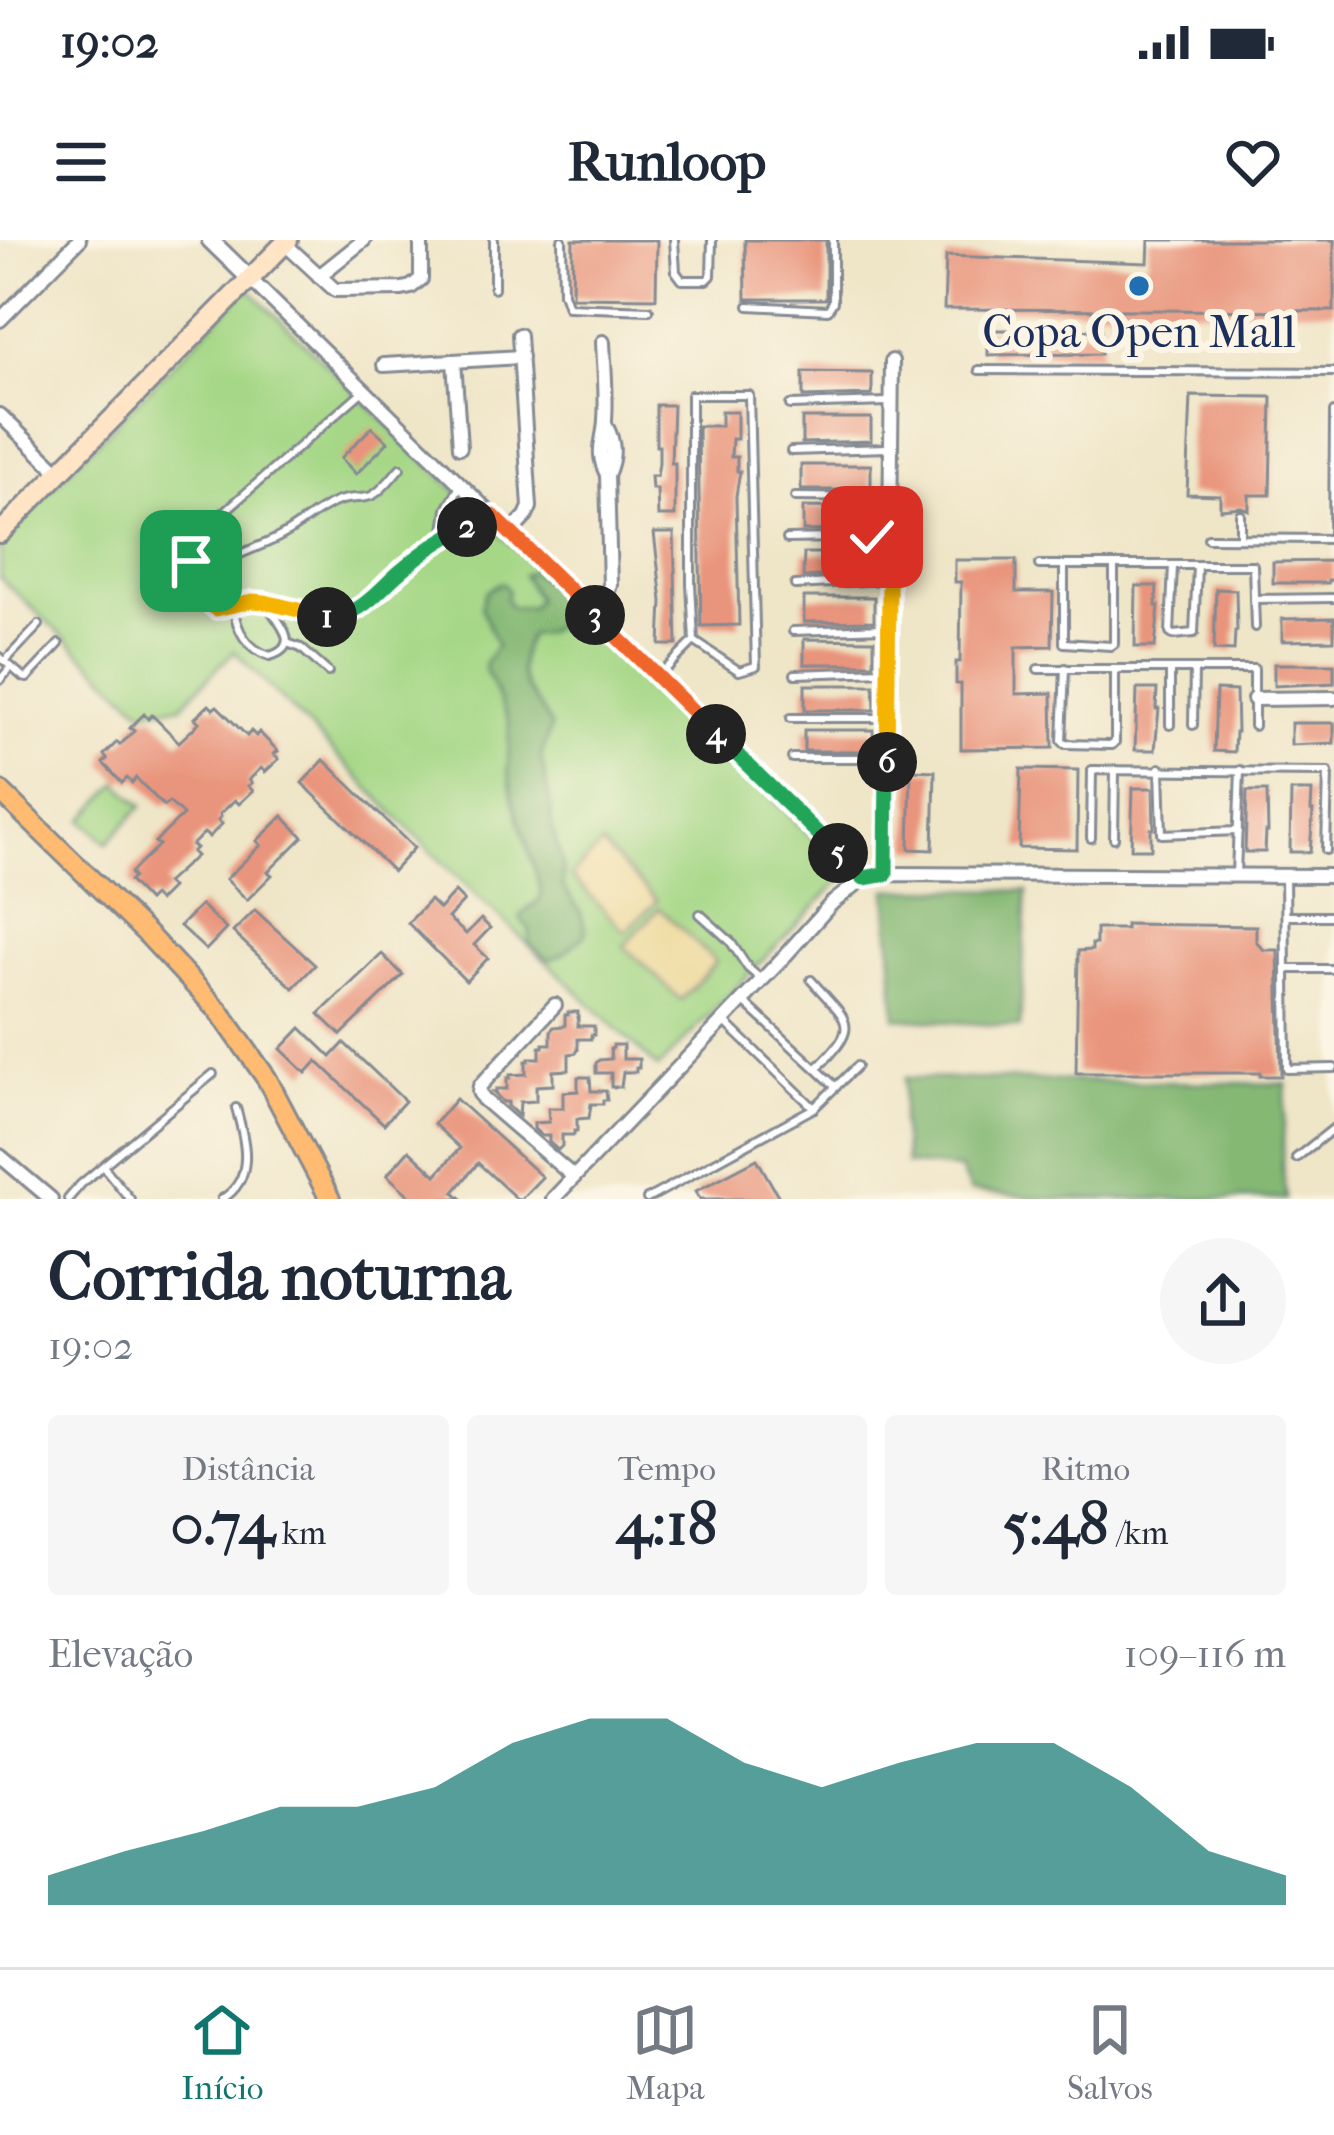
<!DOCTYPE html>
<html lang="pt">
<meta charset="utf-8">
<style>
:root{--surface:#fff;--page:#f6f6f7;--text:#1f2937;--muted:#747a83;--line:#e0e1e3;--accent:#0f766e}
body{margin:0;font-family:"IM FELL French Canon",serif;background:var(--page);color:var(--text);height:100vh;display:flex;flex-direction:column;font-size:45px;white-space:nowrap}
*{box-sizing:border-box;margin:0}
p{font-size:39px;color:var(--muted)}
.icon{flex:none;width:66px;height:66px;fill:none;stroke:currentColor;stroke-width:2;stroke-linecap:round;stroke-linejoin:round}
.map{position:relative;height:959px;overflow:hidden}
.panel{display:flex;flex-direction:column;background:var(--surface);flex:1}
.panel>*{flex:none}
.pin{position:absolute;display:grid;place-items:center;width:102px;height:102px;color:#fff;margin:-51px;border-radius:24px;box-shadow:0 6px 18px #0006}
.km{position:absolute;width:60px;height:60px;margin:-30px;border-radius:50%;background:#222;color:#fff;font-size:33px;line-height:60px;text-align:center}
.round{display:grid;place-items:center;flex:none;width:126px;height:126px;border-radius:63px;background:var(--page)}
.headline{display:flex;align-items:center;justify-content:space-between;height:204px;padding:0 48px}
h1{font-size:66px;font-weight:800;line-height:90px}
.metrics{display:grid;grid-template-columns:repeat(3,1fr);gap:18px;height:204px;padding:12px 48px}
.metrics div{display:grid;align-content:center;border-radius:12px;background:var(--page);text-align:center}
.metrics b{font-size:60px;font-weight:800}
.metrics small{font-size:33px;font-weight:400}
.metrics p{font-size:33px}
.chart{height:336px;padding:24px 48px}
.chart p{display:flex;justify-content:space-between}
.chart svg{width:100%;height:216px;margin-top:12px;fill:var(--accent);opacity:.7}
.status{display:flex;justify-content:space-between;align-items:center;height:84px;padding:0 60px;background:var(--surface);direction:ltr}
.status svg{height:33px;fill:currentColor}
header{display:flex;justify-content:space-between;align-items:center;height:156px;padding:0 48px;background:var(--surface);font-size:54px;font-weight:800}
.dock{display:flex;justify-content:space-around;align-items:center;height:168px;border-top:3px solid var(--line);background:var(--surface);font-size:33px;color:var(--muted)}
.dock a{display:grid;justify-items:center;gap:6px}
.dock .active{color:var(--accent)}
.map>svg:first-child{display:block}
</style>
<div class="status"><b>19:02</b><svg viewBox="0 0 49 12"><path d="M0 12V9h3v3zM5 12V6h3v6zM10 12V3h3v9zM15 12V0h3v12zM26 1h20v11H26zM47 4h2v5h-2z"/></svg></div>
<header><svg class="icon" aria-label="menu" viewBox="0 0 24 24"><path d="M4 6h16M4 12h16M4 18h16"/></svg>Runloop<svg class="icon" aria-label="heart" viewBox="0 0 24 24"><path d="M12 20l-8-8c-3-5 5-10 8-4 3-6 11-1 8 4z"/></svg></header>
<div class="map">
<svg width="1334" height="959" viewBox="0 0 1334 959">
<rect width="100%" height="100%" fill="#fcf5e5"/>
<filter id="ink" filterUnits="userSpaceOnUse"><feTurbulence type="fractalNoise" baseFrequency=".00833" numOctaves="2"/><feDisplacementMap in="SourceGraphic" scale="24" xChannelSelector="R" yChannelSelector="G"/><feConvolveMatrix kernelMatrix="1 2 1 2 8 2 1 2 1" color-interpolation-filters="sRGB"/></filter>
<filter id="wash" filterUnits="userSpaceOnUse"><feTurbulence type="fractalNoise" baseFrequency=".004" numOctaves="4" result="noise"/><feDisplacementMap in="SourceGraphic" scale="48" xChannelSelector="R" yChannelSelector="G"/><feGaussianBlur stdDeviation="2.7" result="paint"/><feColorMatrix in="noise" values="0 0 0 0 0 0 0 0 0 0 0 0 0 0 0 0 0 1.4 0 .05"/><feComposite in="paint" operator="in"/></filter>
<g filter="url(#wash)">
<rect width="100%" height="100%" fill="#efe5c7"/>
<g fill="#a5d786" stroke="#608372" stroke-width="3">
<path d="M 248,48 L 848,632 L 658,828 L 440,620 L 234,411 L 181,466 L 142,470 L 0,338 L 0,301 Z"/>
<path d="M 118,543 L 142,566 L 107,603 L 83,580 Z"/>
</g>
<g fill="#84b873" stroke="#507468" stroke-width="3">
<path d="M 530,331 L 548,343 L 561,360 L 555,387 L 546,392 L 529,395 C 507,445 533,448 551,487 L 541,517 L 551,568 L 552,588 L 563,627 L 563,647 L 580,671 L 586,690 L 585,695 L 564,713 L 552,719 L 545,718 L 529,703 L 530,690 L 520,678 L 522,674 L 541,658 L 541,650 L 513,561 L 508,530 L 509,482 L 485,429 L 485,422 L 497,406 L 481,367 L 486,352 L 499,343 L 503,343 L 508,351 L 506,359 L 511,367 L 531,367 L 537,359 L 523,335 Z"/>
<path d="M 949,649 L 1027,651 L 1020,787 L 896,778 L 887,650 Z"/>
<path d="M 905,838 L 1286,844 L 1282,924 L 1286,959 L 1048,959 L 970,951 L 960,929 L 906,924 L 901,882 Z"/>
</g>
<g fill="#eeda9e" stroke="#84847e" stroke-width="3">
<path d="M 602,605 L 657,661 L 625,692 L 571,636 Z"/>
<path d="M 659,668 L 716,722 L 681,760 L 624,706 Z"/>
</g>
<g id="blocks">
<g fill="#e9947b">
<path d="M 573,0 L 657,0 L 656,58 L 572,57 Z"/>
<path d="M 745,0 L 826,0 L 826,59 L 746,59 Z"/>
<path d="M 1149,0 L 1334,0 L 1334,71 L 944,69 L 946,16 L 1148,23 Z"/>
<path d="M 988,90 L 1101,90 L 1101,114 L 988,115 Z"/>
<path d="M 803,132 L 872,133 L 872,155 L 803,157 Z"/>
<path d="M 1191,156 L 1272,157 L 1270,255 L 1249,255 L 1249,270 L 1241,267 L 1220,269 L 1220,255 L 1187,254 Z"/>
<path d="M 656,165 L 673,165 L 671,223 L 675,223 L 675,276 L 658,276 L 657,249 L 652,249 L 651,236 L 657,236 L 659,223 L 659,206 L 656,206 Z"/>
<path d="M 721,172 L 737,172 L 737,199 L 732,199 L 731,217 L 737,217 L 737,231 L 740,231 L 736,256 L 739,385 L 701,386 L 698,186 L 721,186 Z"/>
<path d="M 802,178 L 871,178 L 871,201 L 802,203 Z"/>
<path d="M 372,187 L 388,202 L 356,234 L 341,218 Z"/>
<rect x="801" y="225" width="70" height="25"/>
<path d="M 803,267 L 872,268 L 872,290 L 803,291 Z"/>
<path d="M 654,293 L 674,293 L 677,405 L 660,405 L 662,361 Z"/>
<path d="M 804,313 L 873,313 L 873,333 L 803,337 Z"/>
<path d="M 955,320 L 1016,320 L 1016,352 L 1053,352 L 1052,406 L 1016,407 L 1016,454 L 1052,453 L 1053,508 L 961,509 L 961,444 L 956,444 L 956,422 L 960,422 L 961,342 L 955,342 Z"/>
<path d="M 1334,321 L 1334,340 L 1328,340 L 1328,343 L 1273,343 L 1273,322 Z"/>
<path d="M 1136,346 L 1157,346 L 1156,366 L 1159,366 L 1155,407 L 1135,407 Z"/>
<path d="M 1216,349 L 1236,350 L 1237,391 L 1235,391 L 1234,411 L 1214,410 Z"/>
<path d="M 804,357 L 874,357 L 874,381 L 804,382 Z"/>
<path d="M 1334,378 L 1334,400 L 1282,401 L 1282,379 Z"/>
<path d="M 804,399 L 874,400 L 874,424 L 804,424 Z"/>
<path d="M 1274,424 L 1334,424 L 1334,443 L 1274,446 Z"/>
<path d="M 805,445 L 874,445 L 875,470 L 805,470 Z"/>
<path d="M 1137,449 L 1157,449 L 1156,469 L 1159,469 L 1155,510 L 1135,510 Z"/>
<path d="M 1216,450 L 1236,451 L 1237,492 L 1235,492 L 1234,512 L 1214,511 Z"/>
<path d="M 209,465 L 213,469 L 217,466 L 247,496 L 251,491 L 256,496 L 259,492 L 278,511 L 274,514 L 279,519 L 265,532 L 261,528 L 249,540 L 252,543 L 248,546 L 253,551 L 239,564 L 235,560 L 220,574 L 221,576 L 218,580 L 222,584 L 209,597 L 204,593 L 192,605 L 196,608 L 192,612 L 196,616 L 166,643 L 171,648 L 158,661 L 153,656 L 148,661 L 129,641 L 133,637 L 130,633 L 159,605 L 155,602 L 183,575 L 169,562 L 164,566 L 136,538 L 132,543 L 127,538 L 122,543 L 103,523 L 107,519 L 104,515 L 117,502 L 120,505 L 134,491 L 130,488 L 144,474 L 148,479 L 152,475 L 179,502 L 195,487 L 199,482 L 195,478 Z"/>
<path d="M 1291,483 L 1334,483 L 1334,503 L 1291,505 Z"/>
<path d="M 804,490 L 873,490 L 874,511 L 804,511 Z"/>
<path d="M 324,520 L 414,608 L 393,631 L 302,543 Z"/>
<path d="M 1021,529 L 1078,530 L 1077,609 L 1019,608 Z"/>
<path d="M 911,530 L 935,531 L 933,610 L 909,609 Z"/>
<path d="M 1133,548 L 1153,548 L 1154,589 L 1151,589 L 1151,609 L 1131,609 Z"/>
<path d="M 1247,551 L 1267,551 L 1268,592 L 1266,592 L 1265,612 L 1245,612 Z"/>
<path d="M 1291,551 L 1312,551 L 1311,571 L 1313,571 L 1310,612 L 1290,612 Z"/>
<path d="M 283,576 L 303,597 L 268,632 L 272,635 L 247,660 L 226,639 L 261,605 L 257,601 Z"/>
<path d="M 455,652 L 464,661 L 448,678 L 466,694 L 481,679 L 490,688 L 474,705 L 488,718 L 466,741 L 408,683 L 430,660 L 439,669 Z"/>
<path d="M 201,665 L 226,689 L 206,710 L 180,686 Z"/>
<path d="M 255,670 L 315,725 L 293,748 L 233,692 Z"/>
<path d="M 1126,684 L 1256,686 L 1256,701 L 1264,710 L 1278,710 L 1281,836 L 1260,836 L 1260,833 L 1076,833 L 1078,711 L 1092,710 L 1092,704 L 1096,704 L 1096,689 L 1126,689 Z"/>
<path d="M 382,714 L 403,735 L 341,795 L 319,774 Z"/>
<path d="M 568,772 L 578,772 L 578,786 L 594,786 L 594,795 L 591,795 L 591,799 L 578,799 L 578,810 L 576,813 L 569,814 L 569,830 L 553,831 L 553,845 L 536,846 L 536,861 L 520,862 L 519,876 L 508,866 L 508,862 L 503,862 L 493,852 L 496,852 L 496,849 L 507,849 L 507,838 L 510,838 L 510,835 L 526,834 L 526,821 L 529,821 L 529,818 L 540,818 L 540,807 L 543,807 L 543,804 L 551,804 L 551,790 L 554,787 L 565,786 L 565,775 L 568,775 Z"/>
<path d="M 301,788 L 331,817 L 344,803 L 405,861 L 384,884 L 317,821 L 306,833 L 281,809 Z"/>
<path d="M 613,805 L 623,805 L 623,819 L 639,819 L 639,828 L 636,828 L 636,832 L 623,832 L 621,847 L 611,847 L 611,833 L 596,833 L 596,823 L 599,820 L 611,819 L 610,809 L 613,808 Z"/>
<path d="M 578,837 L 590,837 L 591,851 L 606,851 L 607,860 L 603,860 L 603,864 L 591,864 L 589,878 L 577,879 L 577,891 L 574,891 L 574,895 L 562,895 L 562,906 L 558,910 L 549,902 L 549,896 L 542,896 L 534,889 L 534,883 L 549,882 L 548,868 L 563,868 L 563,852 L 578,851 Z"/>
<path d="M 456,859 L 542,937 L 521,959 L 517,959 L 478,923 L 454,952 L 462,959 L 413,959 L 387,935 L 409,910 L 436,935 L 460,908 L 434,884 Z"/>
<path d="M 757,919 L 780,959 L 700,959 L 696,951 Z"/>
</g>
</g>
</g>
<g filter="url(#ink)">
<use href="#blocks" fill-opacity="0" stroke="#858a92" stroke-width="3"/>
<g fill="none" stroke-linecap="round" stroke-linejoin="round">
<defs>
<g id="service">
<path d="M 562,0 L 563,53 L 568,67 L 649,70"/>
<path d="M 674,0 L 676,32 L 682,40 L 707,40 L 711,36 L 712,0"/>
<path d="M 494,48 L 494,0"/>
<path d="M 749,66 L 828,70 L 833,62 L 833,0"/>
<path d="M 979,130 L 1334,132"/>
<path d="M 790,165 L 888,162"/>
<path d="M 791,211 L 887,208"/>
<path d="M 400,228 C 392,237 383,250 373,255 C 365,260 350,256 336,262 C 315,270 299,287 279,297 C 258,310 164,333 216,369 L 252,361 L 329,377 L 353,373 L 443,298 L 490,277"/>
<path d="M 795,257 L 887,258"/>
<path d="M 455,290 L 464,275 L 478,265"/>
<path d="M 443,298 L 447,269 L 460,246"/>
<path d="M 1208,298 L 1334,299"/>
<path d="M 1240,298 L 1240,274"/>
<path d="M 787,299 L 886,297"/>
<path d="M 1333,299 L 1334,172"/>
<path d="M 1039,325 L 1253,325 L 1255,387"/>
<path d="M 1173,326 L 1170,393 L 1173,395 L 1194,393 L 1197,326"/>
<path d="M 1064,327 L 1064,403 L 1111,406 L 1114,404 L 1114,326"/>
<path d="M 201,342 C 194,327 187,317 192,300 L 364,150"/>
<path d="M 795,345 L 886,340"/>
<path d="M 1254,359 L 1334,358"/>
<path d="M 233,367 C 237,390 246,409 270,416 C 303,406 279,383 267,365"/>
<path d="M 793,391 L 885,388"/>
<path d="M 287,403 L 301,408 L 328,432"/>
<path d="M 0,417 L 23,437 L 27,438 L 59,404"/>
<path d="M 5,421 L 39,385"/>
<path d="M 1065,428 L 1062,501 L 1065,504 L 1112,505 L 1115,502 L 1115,430"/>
<path d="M 1038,429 L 1254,429 L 1254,486"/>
<path d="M 1170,430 L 1170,485"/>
<path d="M 795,434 L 885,431"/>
<path d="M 658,437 L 694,401 L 691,344 L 691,155 L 749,155 L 756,426 L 739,431 L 694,401"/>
<path d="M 0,440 L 11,427"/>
<path d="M 791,478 L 884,478"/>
<path d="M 1193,485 L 1194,429"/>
<path d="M 792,518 L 884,518"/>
<path d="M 1160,528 L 1162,594 L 1238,591"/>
<path d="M 1091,598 L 1092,530 L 1328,532 L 1326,610"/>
<path d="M 1114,598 L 1115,530"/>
<path d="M 1236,634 L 1240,530"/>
<path d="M 1285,635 L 1287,829 L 1334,828"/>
<path d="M 700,674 L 730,701 L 748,728 L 762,740"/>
<path d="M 1286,676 L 1334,676"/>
<path d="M 1287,729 L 1334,729"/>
<path d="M 811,740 C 849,783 862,784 817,828"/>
<path d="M 745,763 L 836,847"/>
<path d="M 726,783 L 814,868"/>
<path d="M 1296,918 L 1334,888"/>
<path d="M 103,926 L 130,959"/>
<path d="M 68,959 L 81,944 L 213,834"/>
<path d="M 222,959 C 256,939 245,899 236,868"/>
<path d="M 647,959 L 814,868 L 857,826"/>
</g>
<g id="minor">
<path d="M 284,3 L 335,50 L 402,49 L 411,47 L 421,39 L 421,0"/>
<path d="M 319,36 L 364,0"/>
<path d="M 248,37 L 864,638"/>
<path d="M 0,80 L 79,0"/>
<path d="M 454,121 L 460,207"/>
<path d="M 384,125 L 521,117"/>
<path d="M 0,175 L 59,232"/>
<path d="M 606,186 C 615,203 615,217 607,235"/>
<path d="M 510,293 L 526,276 L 530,267 L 519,95"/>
<path d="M 590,371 L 607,353 L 610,345 L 607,235 C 595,210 604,203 605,180 C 607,154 604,128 603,102"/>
<path d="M 1254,459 L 1334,458"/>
<path d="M 886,634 L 892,121"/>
<path d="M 555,765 L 480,846 L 479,852 L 483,859 L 574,937"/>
<path d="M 0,916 L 51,959"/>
<path d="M 553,959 L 782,719 L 831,664 L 864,638 L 886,634 L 1334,636"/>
</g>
<path id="tertiary" d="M 210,0 L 248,37"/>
<path id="secondary" d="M 0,293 L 288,0"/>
<path id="primary" d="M 0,551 L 149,696 L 219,771 L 267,839 L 330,959"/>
</defs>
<use href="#service" stroke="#858a92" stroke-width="12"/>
<use href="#minor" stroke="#858a92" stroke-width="18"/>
<use href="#tertiary" stroke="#858a92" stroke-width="21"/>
<use href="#secondary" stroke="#858a92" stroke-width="24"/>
<use href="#primary" stroke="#858a92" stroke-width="24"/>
<use href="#service" stroke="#fff" stroke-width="6"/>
<use href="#minor" stroke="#fff" stroke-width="12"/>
<use href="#tertiary" stroke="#fff" stroke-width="15"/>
<use href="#secondary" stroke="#ffe4c6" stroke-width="18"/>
<use href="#primary" stroke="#febb71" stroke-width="18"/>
</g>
</g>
<g fill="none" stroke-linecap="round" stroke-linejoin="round" filter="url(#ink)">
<defs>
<path id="split-1" d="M 191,321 L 205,359 L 216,369 L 252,361 L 265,362 L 327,377"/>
<path id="split-2" d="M 327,377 C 361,377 377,351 401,331 C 421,313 442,298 467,287"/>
<path id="split-3" d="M 467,287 L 493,276 L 595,375"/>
<path id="split-4" d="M 595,375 L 716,494"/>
<path id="split-5" d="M 716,494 L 838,613"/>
<path id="split-6" d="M 838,613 L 864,638 L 886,634 L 887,522"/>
<path id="split-7" d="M 887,522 L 889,352"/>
<path id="split-8" d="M 872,297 L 890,297 L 889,352"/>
</defs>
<use href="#split-1" stroke="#fff" stroke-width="24"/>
<use href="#split-2" stroke="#fff" stroke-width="24"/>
<use href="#split-3" stroke="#fff" stroke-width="24"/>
<use href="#split-4" stroke="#fff" stroke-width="24"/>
<use href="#split-5" stroke="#fff" stroke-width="24"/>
<use href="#split-6" stroke="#fff" stroke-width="24"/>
<use href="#split-7" stroke="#fff" stroke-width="24"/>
<use href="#split-8" stroke="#fff" stroke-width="24"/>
<use href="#split-1" stroke="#f5b400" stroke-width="15"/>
<use href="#split-2" stroke="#22a559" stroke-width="15"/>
<use href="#split-3" stroke="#f0652b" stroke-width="15"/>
<use href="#split-4" stroke="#f0652b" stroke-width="15"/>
<use href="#split-5" stroke="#22a559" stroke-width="15"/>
<use href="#split-6" stroke="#22a559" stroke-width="15"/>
<use href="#split-7" stroke="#f5b400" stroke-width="15"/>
<use href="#split-8" stroke="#f5b400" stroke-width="15"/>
</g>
<circle fill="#1f6fb2" stroke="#fcf5e5" stroke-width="4.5" cx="1139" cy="46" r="12"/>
<g text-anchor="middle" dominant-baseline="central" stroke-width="12" stroke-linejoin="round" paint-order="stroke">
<g font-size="45" fill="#1b2f5e" stroke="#fcf5e5">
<text x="1139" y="92">Copa Open Mall</text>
</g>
</g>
</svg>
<div class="pin" style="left:191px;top:321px;background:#1e9e55"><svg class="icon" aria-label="arrive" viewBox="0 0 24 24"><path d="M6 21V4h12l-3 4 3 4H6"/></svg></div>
<div class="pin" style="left:872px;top:297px;background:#d93025"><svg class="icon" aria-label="check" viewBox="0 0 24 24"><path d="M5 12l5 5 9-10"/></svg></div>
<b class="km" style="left:327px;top:377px">1</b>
<b class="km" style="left:467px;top:287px">2</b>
<b class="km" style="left:595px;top:375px">3</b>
<b class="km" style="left:716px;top:494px">4</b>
<b class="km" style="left:838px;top:613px">5</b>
<b class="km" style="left:887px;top:522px">6</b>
</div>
<section class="panel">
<div class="headline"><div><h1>Corrida noturna</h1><p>19:02</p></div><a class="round"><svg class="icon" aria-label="share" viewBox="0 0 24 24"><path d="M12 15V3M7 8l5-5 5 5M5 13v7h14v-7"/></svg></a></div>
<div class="metrics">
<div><p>Distância</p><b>0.74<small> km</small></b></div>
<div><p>Tempo</p><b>4:18</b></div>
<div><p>Ritmo</p><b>5:48<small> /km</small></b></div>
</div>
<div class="chart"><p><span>Elevação</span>109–116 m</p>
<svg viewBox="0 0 160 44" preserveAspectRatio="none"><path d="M0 44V38L10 33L20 29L30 24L40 24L50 20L60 11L70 6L80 6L90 15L100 20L110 15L120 11L130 11L140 20L150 33L160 38V44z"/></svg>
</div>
</section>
<nav class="dock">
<a class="active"><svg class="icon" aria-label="home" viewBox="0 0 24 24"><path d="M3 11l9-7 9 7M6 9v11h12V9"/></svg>Início</a>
<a><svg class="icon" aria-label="map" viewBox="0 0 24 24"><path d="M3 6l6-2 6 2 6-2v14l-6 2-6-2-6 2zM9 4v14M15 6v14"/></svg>Mapa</a>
<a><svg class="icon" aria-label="saved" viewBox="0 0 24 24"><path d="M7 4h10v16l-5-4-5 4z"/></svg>Salvos</a>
</nav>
